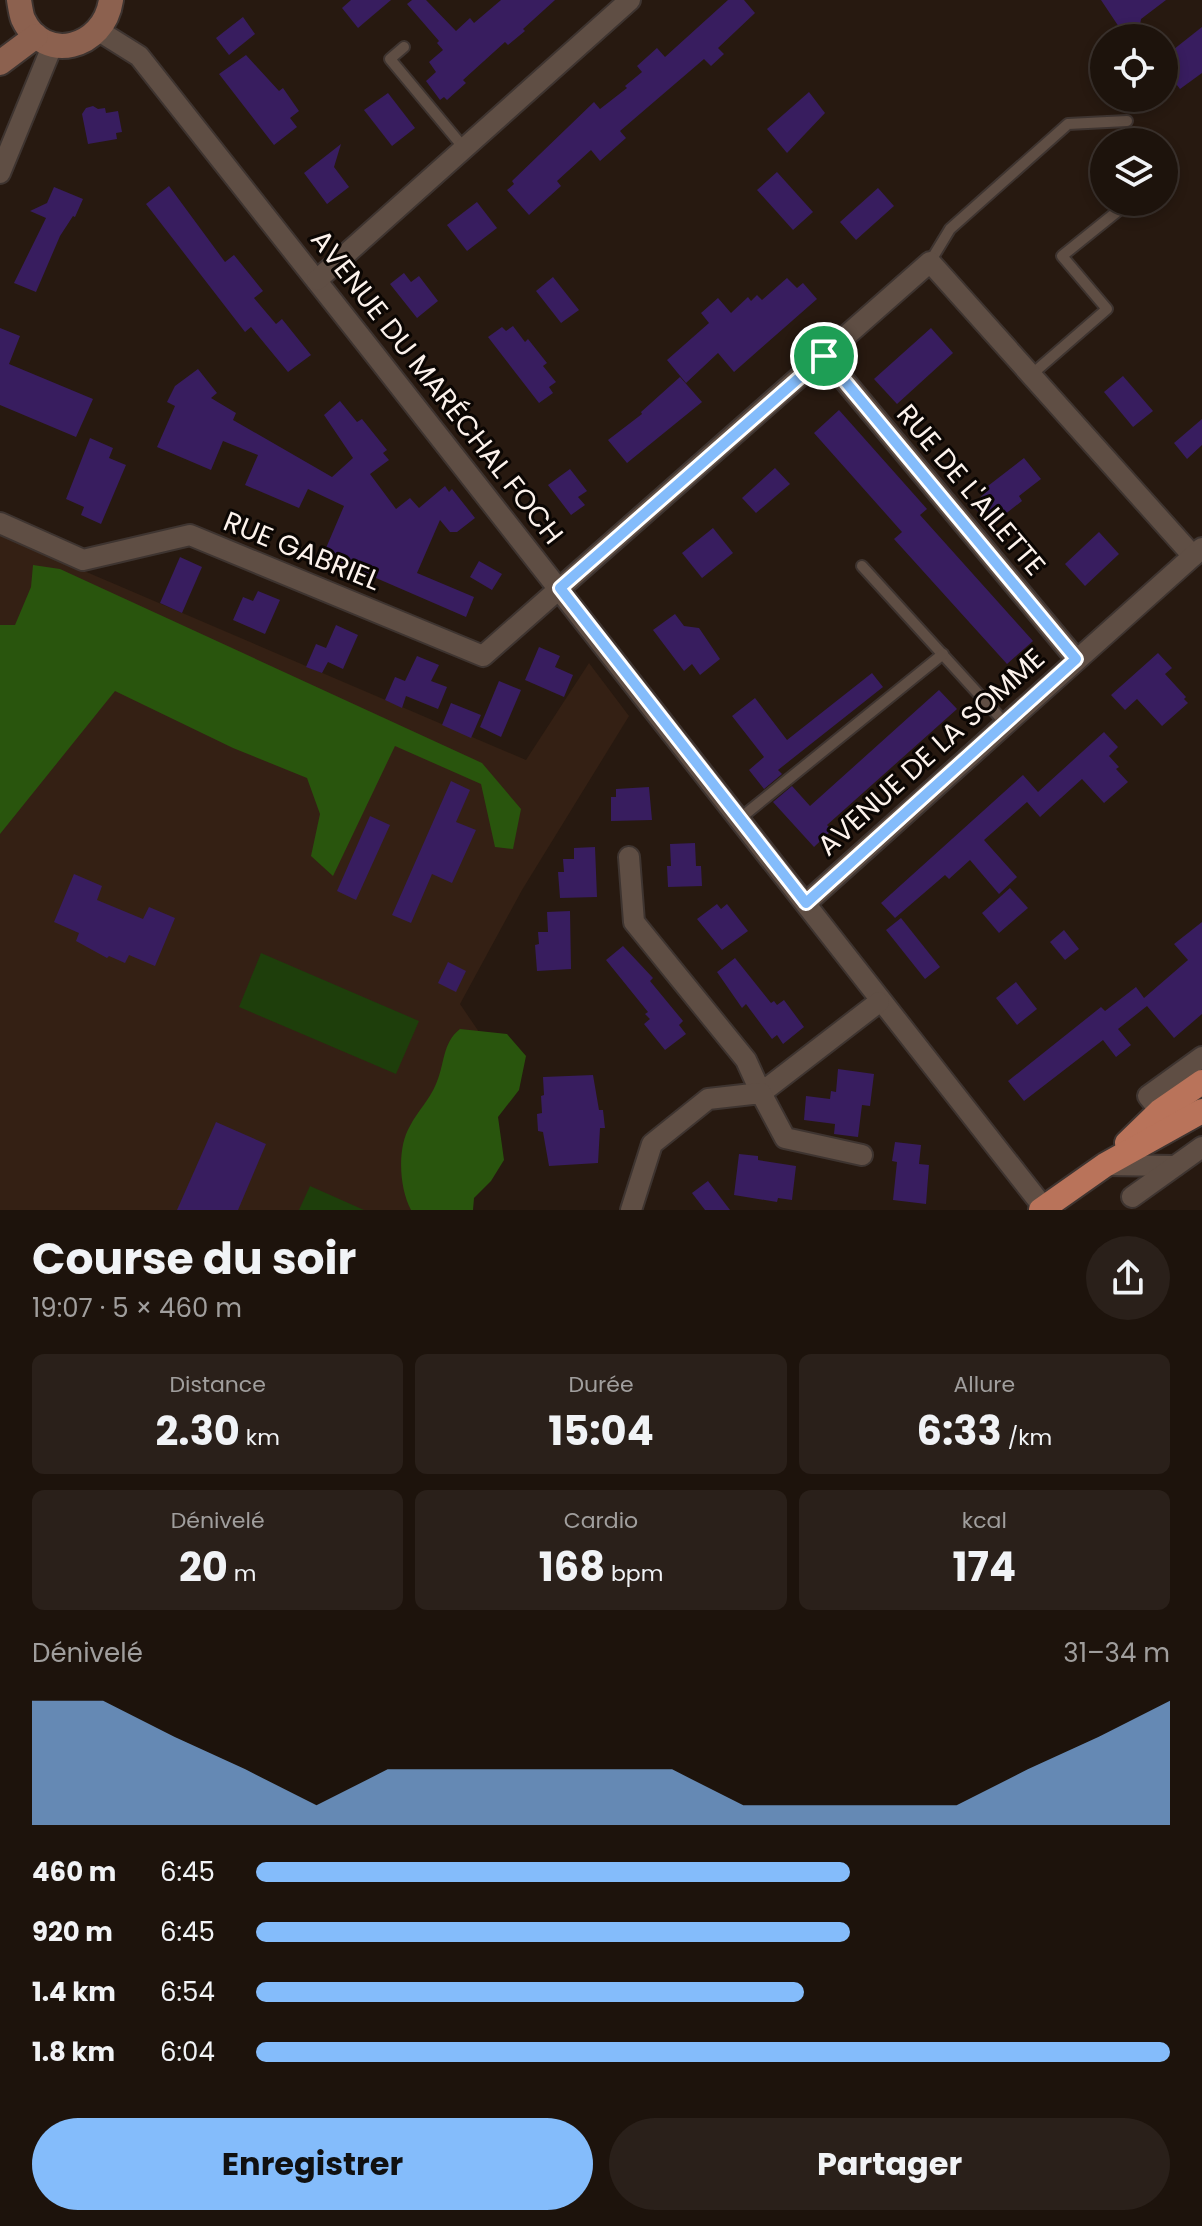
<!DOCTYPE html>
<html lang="fr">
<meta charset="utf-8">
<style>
:root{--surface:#1d130c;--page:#2a201a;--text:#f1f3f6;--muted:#a09e9d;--line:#3b322d;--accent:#84bcfb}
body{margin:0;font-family:Poppins,sans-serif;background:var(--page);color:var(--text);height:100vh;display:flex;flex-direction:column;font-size:30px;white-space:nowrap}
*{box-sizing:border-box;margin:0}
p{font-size:26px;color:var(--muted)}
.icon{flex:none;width:44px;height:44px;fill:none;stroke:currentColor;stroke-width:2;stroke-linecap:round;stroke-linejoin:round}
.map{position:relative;height:1210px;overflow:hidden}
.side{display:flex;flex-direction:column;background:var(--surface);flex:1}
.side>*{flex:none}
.tools{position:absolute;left:1090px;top:24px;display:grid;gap:16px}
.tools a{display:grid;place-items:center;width:88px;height:88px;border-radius:50%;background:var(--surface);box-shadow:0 4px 12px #0003,0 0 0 2px var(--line);font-size:40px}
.pin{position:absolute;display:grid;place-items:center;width:68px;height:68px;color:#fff;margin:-34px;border:4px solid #fff;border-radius:50%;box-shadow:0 2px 8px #0007}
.round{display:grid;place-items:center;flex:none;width:84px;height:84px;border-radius:42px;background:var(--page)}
.overview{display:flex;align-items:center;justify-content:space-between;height:136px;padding:0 32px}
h1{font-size:44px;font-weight:700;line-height:60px}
.metrics{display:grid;grid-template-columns:repeat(3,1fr);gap:12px;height:136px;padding:8px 32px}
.metrics div{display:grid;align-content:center;border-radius:12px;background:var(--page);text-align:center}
.metrics b{font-size:40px;font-weight:700}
.metrics small{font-size:22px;font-weight:400}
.metrics p{font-size:22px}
.chart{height:224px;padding:16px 32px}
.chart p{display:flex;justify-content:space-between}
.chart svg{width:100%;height:144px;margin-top:8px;fill:var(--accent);opacity:.7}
.action{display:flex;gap:16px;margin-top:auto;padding:16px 32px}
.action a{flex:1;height:92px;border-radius:48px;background:var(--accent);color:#111;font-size:32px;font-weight:700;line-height:92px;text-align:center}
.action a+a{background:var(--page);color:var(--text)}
ul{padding:0 32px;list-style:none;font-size:26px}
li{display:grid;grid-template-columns:128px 96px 1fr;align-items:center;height:60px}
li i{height:20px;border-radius:10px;background:var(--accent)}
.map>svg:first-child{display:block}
</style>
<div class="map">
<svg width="1202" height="1210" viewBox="0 0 1202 1210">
<rect width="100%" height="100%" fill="#271910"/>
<path fill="#342014" d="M 0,535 L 526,760 L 589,663 L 629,716 L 522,890 L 460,1004 L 509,1076 L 419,1210 L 0,1210 Z"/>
<g fill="#1e3e0b">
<path d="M 261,953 L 419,1021 L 396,1074 L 239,1007 Z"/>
<path d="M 310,1186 L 364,1210 L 299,1210 Z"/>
</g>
<g fill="#29550d">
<path d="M 33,565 L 60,569 L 482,763 L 521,809 L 513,849 L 495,847 L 481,784 L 395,746 L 333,876 L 311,856 L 320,814 L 307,778 L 233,748 L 115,691 L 0,834 L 0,625 L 15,625 L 31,587 Z"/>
<path d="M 460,1029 L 507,1034 L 526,1056 L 519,1090 L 498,1117 L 504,1160 L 491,1181 L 474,1198 L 473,1210 L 411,1210 C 399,1188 397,1147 410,1126 C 417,1112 430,1099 436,1084 C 445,1064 442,1043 460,1029 Z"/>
</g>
<g fill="#381d5f">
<path d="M 351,0 L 391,0 L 358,28 L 342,8 Z"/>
<path d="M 412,0 L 426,0 L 456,31 L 470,18 L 474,23 L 501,0 L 555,0 L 523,29 L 525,31 L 508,45 L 505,42 L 463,80 L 466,83 L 447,100 L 444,97 L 440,100 L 426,81 L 436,72 L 429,62 L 443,50 L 437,43 L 439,41 L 407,4 Z"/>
<path d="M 728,0 L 744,0 L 755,13 L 718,48 L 724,54 L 711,66 L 704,59 L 620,131 L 626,138 L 600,161 L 591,150 L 557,181 L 561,186 L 529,215 L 507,190 L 514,184 L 512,181 L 594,102 L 600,109 L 627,88 L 625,86 L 642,72 L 637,66 L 657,48 L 665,57 Z"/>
<path d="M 1101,0 L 1166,0 L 1141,19 L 1140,25 L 1134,30 L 1129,29 L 1123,33 Z"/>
<path d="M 243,17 L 255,34 L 229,55 L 216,38 Z"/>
<path d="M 1202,27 L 1202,73 L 1180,89 L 1164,68 L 1164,57 Z"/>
<path d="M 246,55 L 279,91 L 283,88 L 299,111 L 290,118 L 297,127 L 274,145 L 219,74 Z"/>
<path d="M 809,92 L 825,113 L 787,153 L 767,129 Z"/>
<path d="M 388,93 L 415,128 L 392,146 L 364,110 Z"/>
<path d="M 93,106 L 98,109 L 105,108 L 106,113 L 118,111 L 122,132 L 116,133 L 117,139 L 88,144 L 82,114 L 86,108 Z"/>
<path d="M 341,144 L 334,167 L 349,187 L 327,204 L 304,173 Z"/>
<path d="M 777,172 L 813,212 L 793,230 L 757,190 Z"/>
<path d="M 169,186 L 225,262 L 234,255 L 263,291 L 254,298 L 276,324 L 282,319 L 311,355 L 288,372 L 251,327 L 245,332 L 146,204 Z"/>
<path d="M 54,187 L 83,199 L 75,217 L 73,216 L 60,236 L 36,292 L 14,283 L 46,218 L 30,211 L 47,203 Z"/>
<path d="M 878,188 L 894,206 L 856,240 L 840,222 Z"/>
<path d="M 477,202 L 497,228 L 467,251 L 447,225 Z"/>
<path d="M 404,273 L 411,282 L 419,276 L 438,301 L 417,318 L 390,284 Z"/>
<path d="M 553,277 L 579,310 L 561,323 L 536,291 Z"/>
<path d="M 787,278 L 797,288 L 803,283 L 817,299 L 734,372 L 718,353 L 686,383 L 667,360 L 709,323 L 701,313 L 718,298 L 731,313 L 748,297 L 751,301 L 757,295 L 762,300 Z"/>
<path d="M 513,326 L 525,342 L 528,339 L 547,363 L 543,366 L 556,382 L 549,387 L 553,393 L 539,403 L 488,337 L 502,327 L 506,331 Z"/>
<path d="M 0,328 L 20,336 L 9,364 L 93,399 L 76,437 L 0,405 Z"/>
<path d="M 931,328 L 953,353 L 897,404 L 874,379 Z"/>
<path d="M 198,369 L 217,393 L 211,398 L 236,413 L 233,420 L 332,477 L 353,458 L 324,415 L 340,401 L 357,422 L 362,419 L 387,450 L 383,453 L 389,460 L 370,474 L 396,509 L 410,498 L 419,508 L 445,486 L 449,492 L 452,489 L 475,518 L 457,532 L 450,532 L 440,520 L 417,573 L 474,597 L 466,617 L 323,555 L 344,506 L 308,489 L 299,508 L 245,485 L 258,455 L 223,441 L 211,470 L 157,447 L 175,406 L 167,402 L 175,386 Z"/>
<path d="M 1123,376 L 1153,411 L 1133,427 L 1104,392 Z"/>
<path d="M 680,377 L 702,402 L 627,463 L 608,440 L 642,414 L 641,412 Z"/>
<path d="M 839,410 L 927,509 L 920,515 L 1033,641 L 1007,664 L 894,539 L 902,532 L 814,433 Z"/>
<path d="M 1202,419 L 1202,445 L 1187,459 L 1174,443 Z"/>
<path d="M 90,438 L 113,448 L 109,458 L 126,465 L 101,524 L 81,515 L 84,507 L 66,499 Z"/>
<path d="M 1024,458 L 1041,479 L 1019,496 L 1022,501 L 1004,515 L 999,509 L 986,520 L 972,505 L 986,492 L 984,489 Z"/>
<path d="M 775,468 L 790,484 L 756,513 L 742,498 Z"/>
<path d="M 570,469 L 587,491 L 578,497 L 585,505 L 571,515 L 548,485 Z"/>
<path d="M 713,528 L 733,553 L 702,578 L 682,553 Z"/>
<path d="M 1099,532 L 1119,554 L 1085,586 L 1065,564 Z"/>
<path d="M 180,557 L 202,567 L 182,613 L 160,603 Z"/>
<path d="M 479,561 L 502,574 L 492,590 L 470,577 Z"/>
<path d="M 258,591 L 280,600 L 265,634 L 233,620 L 243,597 L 253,601 Z"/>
<path d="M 675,614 L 684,626 L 699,628 L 720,659 L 700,675 L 692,664 L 684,671 L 653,630 Z"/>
<path d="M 336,625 L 358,635 L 343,669 L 328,662 L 322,673 L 306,667 L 316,644 L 326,648 Z"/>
<path d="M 539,647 L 560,656 L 555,667 L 573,675 L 564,697 L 525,680 Z"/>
<path d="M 1158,653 L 1172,668 L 1165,674 L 1186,697 L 1184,699 L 1188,703 L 1162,726 L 1137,699 L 1125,710 L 1111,695 Z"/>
<path d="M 417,656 L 439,665 L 431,681 L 447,687 L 438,709 L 406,696 L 402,708 L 385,700 L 395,677 L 405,681 Z"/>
<path d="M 872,673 L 883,687 L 778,770 L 782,774 L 764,789 L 749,770 L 764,757 L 732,716 L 755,698 L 787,740 Z"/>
<path d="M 499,681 L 521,690 L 501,737 L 480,727 Z"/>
<path d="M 939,690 L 957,709 L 827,825 L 832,830 L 814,847 L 773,802 L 792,786 L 810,806 Z"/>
<path d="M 451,703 L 481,715 L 471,738 L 442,725 Z"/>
<path d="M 1104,732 L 1118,747 L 1109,756 L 1119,767 L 1116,769 L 1128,782 L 1104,803 L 1082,779 L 1040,817 L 1027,802 L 984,840 L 1017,877 L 999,894 L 970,860 L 949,879 L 945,875 L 895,918 L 881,903 L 1023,775 L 1038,792 Z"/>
<path d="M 451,781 L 470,790 L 456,822 L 476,830 L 452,883 L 432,874 L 411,923 L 392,915 Z"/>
<path d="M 649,787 L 652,820 L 611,821 L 611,797 L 616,797 L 616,789 Z"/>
<path d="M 370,816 L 390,825 L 356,900 L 337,891 Z"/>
<path d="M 695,843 L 696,866 L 701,866 L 702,886 L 668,887 L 667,866 L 671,866 L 670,844 Z"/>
<path d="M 595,847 L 597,897 L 560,898 L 558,872 L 564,872 L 563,859 L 574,859 L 574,848 Z"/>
<path d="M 74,874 L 102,886 L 97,900 L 143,919 L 149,907 L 175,918 L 155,966 L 129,955 L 125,963 L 109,956 L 107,958 L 76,941 L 79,933 L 54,922 Z"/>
<path d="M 1010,888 L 1028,908 L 999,933 L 982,913 Z"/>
<path d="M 717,904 L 721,909 L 727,904 L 748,931 L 722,950 L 697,919 Z"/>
<path d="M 570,911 L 571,969 L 537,971 L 535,945 L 539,944 L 538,932 L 548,932 L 547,912 Z"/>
<path d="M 901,918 L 940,967 L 925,979 L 886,930 Z"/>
<path d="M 1202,922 L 1202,1014 L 1174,1038 L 1147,1006 L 1118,1029 L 1131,1045 L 1116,1057 L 1103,1040 L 1024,1101 L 1008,1081 L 1101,1007 L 1105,1011 L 1136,987 L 1144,998 L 1188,960 L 1174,944 Z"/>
<path d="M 1064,930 L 1079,949 L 1065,960 L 1050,942 Z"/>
<path d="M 623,946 L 653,978 L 650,981 L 683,1021 L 679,1025 L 686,1034 L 665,1050 L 644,1024 L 650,1019 L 645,1014 L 648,1012 L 606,960 Z"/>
<path d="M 735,958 L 771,1003 L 774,1001 L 777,1005 L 784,1000 L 804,1027 L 783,1044 L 777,1035 L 772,1039 L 746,1004 L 742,1008 L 717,972 Z"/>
<path d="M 448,962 L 466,971 L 456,992 L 438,983 Z"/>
<path d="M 1016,982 L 1037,1009 L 1017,1025 L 996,998 Z"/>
<path d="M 838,1069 L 874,1074 L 870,1106 L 862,1105 L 858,1137 L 834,1134 L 835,1124 L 804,1120 L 806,1096 L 830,1099 L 831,1091 L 836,1092 Z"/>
<path d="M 593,1075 L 599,1110 L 603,1110 L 605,1128 L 600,1128 L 598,1163 L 549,1166 L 543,1132 L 538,1131 L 537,1114 L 542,1113 L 541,1096 L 544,1095 L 543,1077 Z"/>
<path d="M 216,1122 L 266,1144 L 238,1210 L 177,1210 Z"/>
<path d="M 895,1142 L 921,1145 L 919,1164 L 929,1165 L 926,1204 L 893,1200 L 897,1162 L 892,1161 Z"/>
<path d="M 739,1154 L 758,1156 L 758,1160 L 796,1166 L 792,1200 L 778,1198 L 777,1202 L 734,1195 Z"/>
<path d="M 708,1181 L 730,1210 L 705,1210 L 692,1193 Z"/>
</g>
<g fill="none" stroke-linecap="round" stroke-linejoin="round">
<defs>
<g id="lane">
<path d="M 404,47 L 390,59 L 464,148"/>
<path d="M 1164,173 L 1167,171"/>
<path d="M 930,262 L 950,229 L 1068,124 L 1127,121"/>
<path d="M 1031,375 L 1107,309 L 1062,256 L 1129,202"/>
<path d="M 862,566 L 1005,723"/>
<path d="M 738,820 L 943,654"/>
</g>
<g id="street">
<path d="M 99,31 L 139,56 C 443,438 740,825 1044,1208"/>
<path d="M 0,173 L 53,44"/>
<path d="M 317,280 L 630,0"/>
<path d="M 824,356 L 1076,659"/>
<path d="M 0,523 L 83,560 L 190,535 L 483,656 L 930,262 L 1193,556"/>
<path d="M 629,857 L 634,922 L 746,1060 L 761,1093 L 879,1002"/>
<path d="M 806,903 L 1202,548"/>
<path d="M 1160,1111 L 1148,1096 L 1202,1057"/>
<path d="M 1105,1165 L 1175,1166"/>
<path d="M 1132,1197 L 1202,1147"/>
<path d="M 631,1210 L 652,1144 L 708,1099 L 761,1093 L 785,1138 L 862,1155"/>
</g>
<g id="secondary">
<path d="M 19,0 C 20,6 21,14 23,19 C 44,64 104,49 111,0"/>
<path d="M 0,63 L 36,36"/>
</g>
<g id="primary">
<path d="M 1127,1143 L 1160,1111 L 1202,1082"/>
<path d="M 1041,1210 L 1105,1165 L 1202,1111"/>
</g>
</defs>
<use href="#lane" stroke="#3e3430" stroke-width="14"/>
<use href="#street" stroke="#3e3430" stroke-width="24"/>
<use href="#secondary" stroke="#3e3430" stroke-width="28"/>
<use href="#primary" stroke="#3e3430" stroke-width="28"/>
<use href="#lane" stroke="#5f4e44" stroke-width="10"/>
<use href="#street" stroke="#5f4e44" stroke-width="20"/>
<use href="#secondary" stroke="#8c614f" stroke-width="24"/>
<use href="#primary" stroke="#b9735a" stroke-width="24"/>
</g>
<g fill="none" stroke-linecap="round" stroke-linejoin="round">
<defs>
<path id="route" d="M 824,356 L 1076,659 L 806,903 L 560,588 Z"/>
</defs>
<use href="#route" stroke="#fff" stroke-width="16"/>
<use href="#route" stroke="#84bcfb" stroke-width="10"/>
</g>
<g text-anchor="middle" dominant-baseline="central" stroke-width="6" stroke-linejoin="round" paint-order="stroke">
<g font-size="28" fill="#fcf2ec" stroke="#0b0603">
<text transform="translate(437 387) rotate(52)">AVENUE DU MARÉCHAL FOCH</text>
<text transform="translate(971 490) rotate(50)">RUE DE L'AILETTE</text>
<text transform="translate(302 551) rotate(22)">RUE GABRIEL</text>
<text transform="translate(931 752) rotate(-42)">AVENUE DE LA SOMME</text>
</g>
</g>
</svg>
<div class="tools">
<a><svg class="icon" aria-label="locate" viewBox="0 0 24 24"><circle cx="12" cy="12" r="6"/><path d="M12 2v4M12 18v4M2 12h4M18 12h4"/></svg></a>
<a><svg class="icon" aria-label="layers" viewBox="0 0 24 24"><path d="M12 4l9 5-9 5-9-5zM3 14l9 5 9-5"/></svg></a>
</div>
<div class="pin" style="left:824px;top:356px;background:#1e9e55"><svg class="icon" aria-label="arrive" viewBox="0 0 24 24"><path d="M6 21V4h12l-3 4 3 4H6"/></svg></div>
</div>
<section class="side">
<div class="overview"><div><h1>Course du soir</h1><p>19:07 · 5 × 460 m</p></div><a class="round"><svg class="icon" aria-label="share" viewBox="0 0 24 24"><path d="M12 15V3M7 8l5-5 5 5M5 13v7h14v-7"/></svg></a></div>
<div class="metrics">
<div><p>Distance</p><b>2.30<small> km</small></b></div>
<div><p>Durée</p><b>15:04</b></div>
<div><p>Allure</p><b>6:33<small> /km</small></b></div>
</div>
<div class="metrics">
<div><p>Dénivelé</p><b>20<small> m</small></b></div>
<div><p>Cardio</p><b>168<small> bpm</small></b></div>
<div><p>kcal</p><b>174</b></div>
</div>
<div class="chart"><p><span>Dénivelé</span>31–34 m</p>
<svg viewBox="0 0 160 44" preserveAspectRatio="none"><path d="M0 44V6L10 6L20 17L30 27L40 38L50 27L60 27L70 27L80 27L90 27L100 38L110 38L120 38L130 38L140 27L150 17L160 6V44z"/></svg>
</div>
<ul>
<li><b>460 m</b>6:45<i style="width:65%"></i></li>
<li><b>920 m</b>6:45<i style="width:65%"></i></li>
<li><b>1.4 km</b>6:54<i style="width:60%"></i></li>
<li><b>1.8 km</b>6:04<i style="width:100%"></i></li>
</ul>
<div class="action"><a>Enregistrer</a><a>Partager</a></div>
</section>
